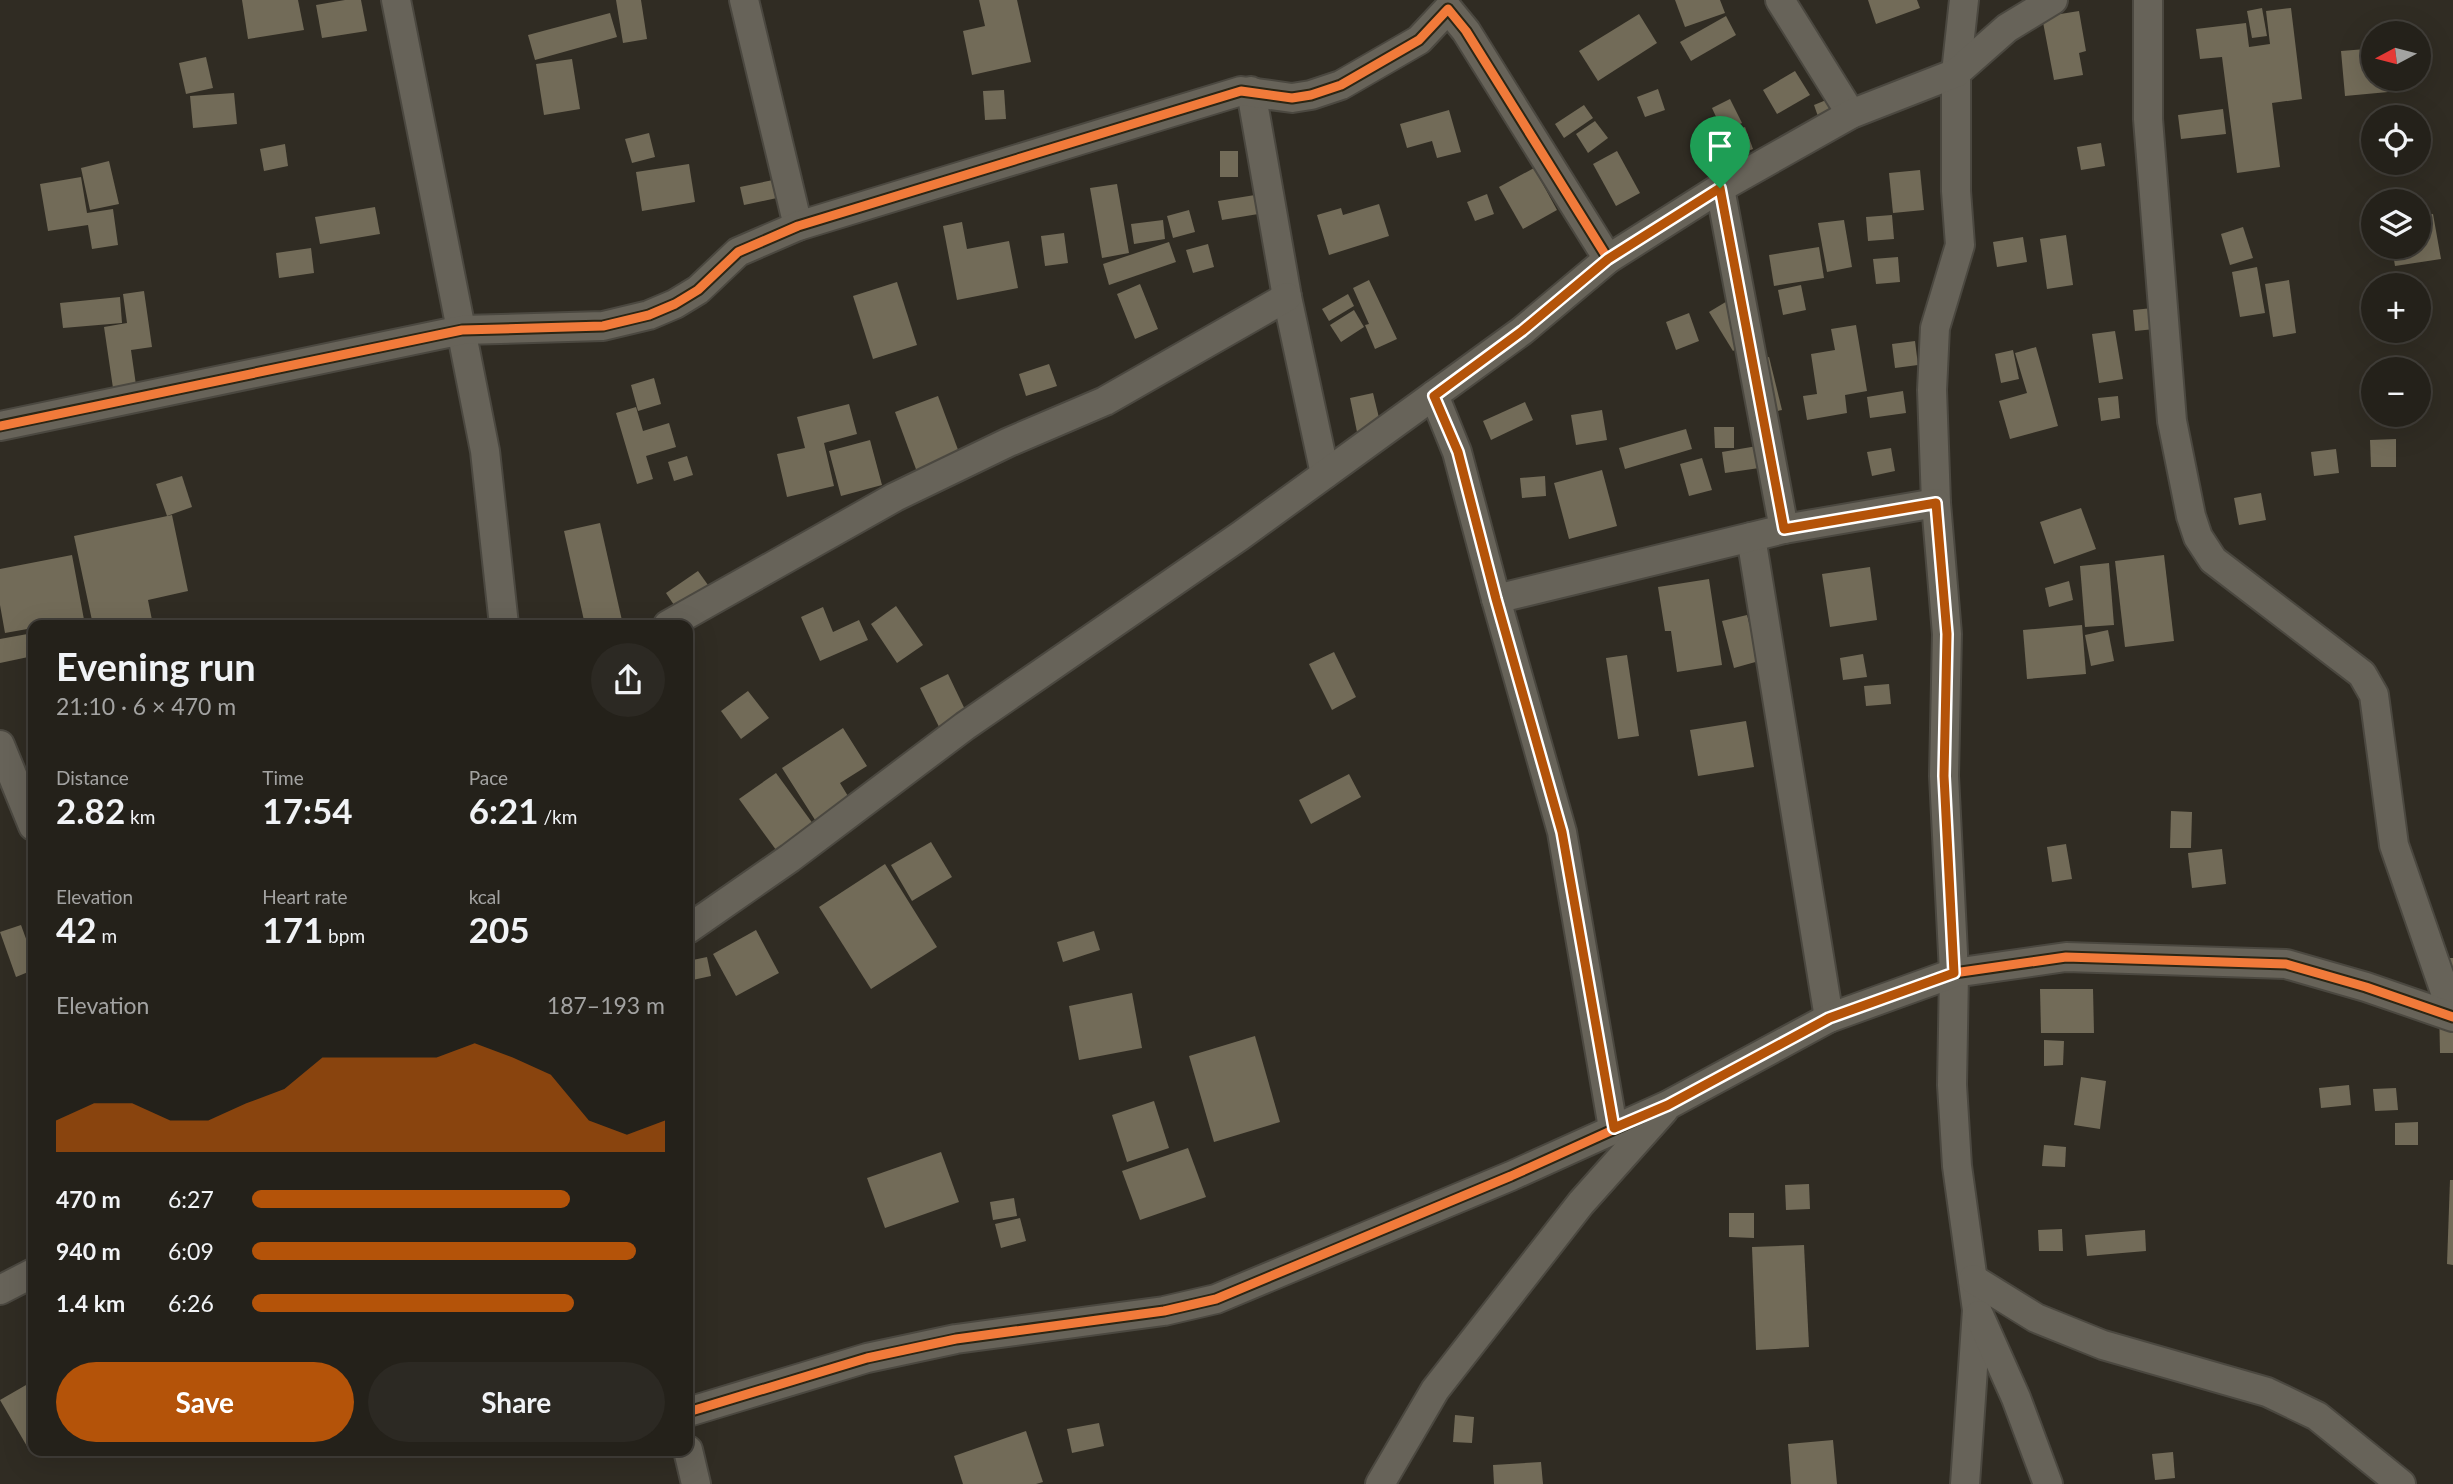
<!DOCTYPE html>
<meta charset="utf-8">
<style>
:root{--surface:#24211a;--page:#2c2923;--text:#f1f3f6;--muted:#a3a3a2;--line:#413e39;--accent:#b45309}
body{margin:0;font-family:Lato,sans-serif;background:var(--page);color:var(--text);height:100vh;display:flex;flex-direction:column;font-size:26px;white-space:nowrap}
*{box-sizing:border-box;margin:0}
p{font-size:23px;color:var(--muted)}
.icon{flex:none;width:38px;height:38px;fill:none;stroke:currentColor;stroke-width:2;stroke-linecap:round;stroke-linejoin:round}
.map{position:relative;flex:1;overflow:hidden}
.drawer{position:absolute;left:28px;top:620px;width:665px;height:836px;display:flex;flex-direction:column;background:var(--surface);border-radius:14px;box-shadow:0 7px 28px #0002,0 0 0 2px var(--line)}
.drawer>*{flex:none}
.needle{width:46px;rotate:263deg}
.tools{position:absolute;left:2361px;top:21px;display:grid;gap:14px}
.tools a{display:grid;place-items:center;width:70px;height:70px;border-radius:50%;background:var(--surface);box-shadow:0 7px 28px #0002,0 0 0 2px var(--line);font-size:35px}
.pin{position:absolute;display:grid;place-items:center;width:60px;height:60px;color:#fff;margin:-72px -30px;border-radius:50% 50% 50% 0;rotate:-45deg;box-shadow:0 0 7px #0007}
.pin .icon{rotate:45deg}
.round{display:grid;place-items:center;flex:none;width:74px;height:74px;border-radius:37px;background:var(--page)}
.headline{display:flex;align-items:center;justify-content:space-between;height:119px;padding:0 28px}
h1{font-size:38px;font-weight:700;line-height:52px}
.figures{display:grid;grid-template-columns:repeat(3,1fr);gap:10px;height:119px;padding:7px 28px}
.figures div{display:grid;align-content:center}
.figures b{font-size:35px;font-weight:700}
.figures small{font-size:19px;font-weight:400}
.figures p{font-size:19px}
.chart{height:196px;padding:14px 28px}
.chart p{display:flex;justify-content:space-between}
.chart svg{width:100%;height:126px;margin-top:7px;fill:var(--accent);opacity:.7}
.cta{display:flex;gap:14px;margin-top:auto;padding:14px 28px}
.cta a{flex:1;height:80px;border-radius:42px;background:var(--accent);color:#fff;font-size:28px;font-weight:700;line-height:80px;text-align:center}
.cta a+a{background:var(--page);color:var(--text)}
ul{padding:0 28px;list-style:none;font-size:23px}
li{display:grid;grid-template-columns:112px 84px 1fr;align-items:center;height:52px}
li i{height:18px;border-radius:9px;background:var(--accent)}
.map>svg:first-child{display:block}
</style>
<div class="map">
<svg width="2453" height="1484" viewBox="0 0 2453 1484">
<rect width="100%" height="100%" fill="#302c23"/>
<g fill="#726b58">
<path d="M 242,0 L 298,0 L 304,30 L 248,39 Z"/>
<path d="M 345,0 L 361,0 L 367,31 L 322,38 L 316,5 Z"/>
<path d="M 616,0 L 641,0 L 647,39 L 623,43 Z"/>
<path d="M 979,0 L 1017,0 L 1031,62 L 972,75 L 963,31 L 985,26 Z"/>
<path d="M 1675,0 L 1720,0 L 1725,13 L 1685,27 Z"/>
<path d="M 1868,0 L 1917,0 L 1920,8 L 1876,24 Z"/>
<path d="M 2262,8 L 2267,36 L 2252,38 L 2247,11 Z"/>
<path d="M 2291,8 L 2302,99 L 2272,103 L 2280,167 L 2237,173 L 2222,57 L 2200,59 L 2196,29 L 2246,23 L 2249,47 L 2270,44 L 2266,11 Z"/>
<path d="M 2079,11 L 2086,51 L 2079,53 L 2083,75 L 2054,80 L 2042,17 Z"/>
<path d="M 610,13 L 617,37 L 535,60 L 528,35 Z"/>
<path d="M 1639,14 L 1657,43 L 1598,81 L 1579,51 Z"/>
<path d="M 1726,16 L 1736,35 L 1691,61 L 1680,42 Z"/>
<path d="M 2366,49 L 2368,73 L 2373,72 L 2373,79 L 2398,79 L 2399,91 L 2345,96 L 2341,51 Z"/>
<path d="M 206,57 L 213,88 L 186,94 L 179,63 Z"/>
<path d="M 572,59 L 580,109 L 544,115 L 536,64 Z"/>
<path d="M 1795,71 L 1810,95 L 1777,114 L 1763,90 Z"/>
<path d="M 1658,89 L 1665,110 L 1645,117 L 1637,97 Z"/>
<path d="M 1004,90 L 1006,119 L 985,120 L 983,91 Z"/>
<path d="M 234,93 L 237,124 L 193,128 L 190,96 Z"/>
<path d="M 1836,96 L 1844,115 L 1821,125 L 1814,105 Z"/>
<path d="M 1730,99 L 1742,123 L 1723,132 L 1712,108 Z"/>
<path d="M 1584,105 L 1593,118 L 1564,138 L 1555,124 Z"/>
<path d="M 2223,109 L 2226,134 L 2181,139 L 2178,115 Z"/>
<path d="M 1449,110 L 1461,152 L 1437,158 L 1432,141 L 1407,148 L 1400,124 Z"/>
<path d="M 1595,121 L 1608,138 L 1588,153 L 1576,134 Z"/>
<path d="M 1745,127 L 1753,149 L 1710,166 L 1701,144 Z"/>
<path d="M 649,133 L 655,157 L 632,163 L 625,139 Z"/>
<path d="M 2101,143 L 2105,166 L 2081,170 L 2077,147 Z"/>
<path d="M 285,144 L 288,166 L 264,171 L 260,149 Z"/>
<rect x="1220" y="151" width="18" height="26"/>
<path d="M 1617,151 L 1640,193 L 1616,206 L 1593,164 Z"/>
<path d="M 109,161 L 119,204 L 90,210 L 81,168 Z"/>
<path d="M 689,164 L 695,202 L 642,211 L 636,172 Z"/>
<path d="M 1534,168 L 1557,210 L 1523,229 L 1499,187 Z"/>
<path d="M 1920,170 L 1924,210 L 1893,213 L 1889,173 Z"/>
<path d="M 81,177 L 87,213 L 113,209 L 118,245 L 92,249 L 88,225 L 48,231 L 40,184 Z"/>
<path d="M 773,180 L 777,198 L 744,205 L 740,187 Z"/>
<path d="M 1117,184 L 1129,253 L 1102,258 L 1090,188 Z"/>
<path d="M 1274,192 L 1277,211 L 1222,220 L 1218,201 Z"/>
<path d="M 1487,194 L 1494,214 L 1475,221 L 1467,202 Z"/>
<path d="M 1379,204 L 1389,236 L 1329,255 L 1317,215 L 1341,208 L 1343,215 Z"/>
<path d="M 375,207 L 380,234 L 320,244 L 315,217 Z"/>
<path d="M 1189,210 L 1195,232 L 1173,238 L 1167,216 Z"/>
<path d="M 2433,214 L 2441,259 L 2395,266 L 2392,247 L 2418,247 L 2418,216 Z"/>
<path d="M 1892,215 L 1894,239 L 1868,241 L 1866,217 Z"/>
<path d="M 1163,220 L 1165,239 L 1134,244 L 1131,224 Z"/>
<path d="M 1844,220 L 1852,267 L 1827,272 L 1818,223 Z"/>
<path d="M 962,222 L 967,249 L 1009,241 L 1018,288 L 957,300 L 943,226 Z"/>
<path d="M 2243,227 L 2253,258 L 2230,265 L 2221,234 Z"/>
<path d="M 1064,233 L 1068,263 L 1045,266 L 1041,236 Z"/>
<path d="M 2066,235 L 2073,285 L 2047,289 L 2040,239 Z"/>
<path d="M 2023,237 L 2027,262 L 1997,267 L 1993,242 Z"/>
<path d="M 1169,242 L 1176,262 L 1109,285 L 1103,264 Z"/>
<path d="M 1208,244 L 1214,267 L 1193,273 L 1186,250 Z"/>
<path d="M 1819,247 L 1824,278 L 1774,286 L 1769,255 Z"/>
<path d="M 311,248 L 314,273 L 279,278 L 276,253 Z"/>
<path d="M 1898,257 L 1900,282 L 1876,284 L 1873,259 Z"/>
<path d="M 2257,267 L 2265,313 L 2240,317 L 2232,272 Z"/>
<path d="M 1369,280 L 1397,339 L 1375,349 L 1365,325 L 1369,324 L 1353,288 Z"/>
<path d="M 2289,280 L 2296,333 L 2273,337 L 2265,284 Z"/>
<path d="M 897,282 L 917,345 L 873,359 L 853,296 Z"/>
<path d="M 1140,284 L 1158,329 L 1135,339 L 1117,294 Z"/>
<path d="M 1801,285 L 1806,310 L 1783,315 L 1778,290 Z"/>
<path d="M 144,291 L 152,347 L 131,350 L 136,385 L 113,388 L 104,327 L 127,323 L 123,294 Z"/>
<path d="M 1348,294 L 1354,306 L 1329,321 L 1322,309 Z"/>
<path d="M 120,297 L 122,323 L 63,328 L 60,303 Z"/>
<path d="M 1729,300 L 1753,339 L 1733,351 L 1709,312 Z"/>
<path d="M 2163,307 L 2165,328 L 2135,331 L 2133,310 Z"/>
<path d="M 1354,310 L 1364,327 L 1341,342 L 1330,325 Z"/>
<path d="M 1689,313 L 1699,341 L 1676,350 L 1666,322 Z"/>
<path d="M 1856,325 L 1867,391 L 1845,395 L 1847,413 L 1807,420 L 1803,396 L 1817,394 L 1811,354 L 1835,350 L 1831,329 Z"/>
<path d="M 2115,331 L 2123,379 L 2099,383 L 2092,334 Z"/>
<path d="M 1915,341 L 1918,365 L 1895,368 L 1892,344 Z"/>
<path d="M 2036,347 L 2058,426 L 2010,439 L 1999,401 L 2027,393 L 2015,353 Z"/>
<path d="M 2013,350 L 2019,379 L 2001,383 L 1995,354 Z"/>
<path d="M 1769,357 L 1782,410 L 1757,415 L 1744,363 Z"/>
<path d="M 1049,364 L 1057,386 L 1026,396 L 1019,374 Z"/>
<path d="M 654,378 L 661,404 L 638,411 L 631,385 Z"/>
<path d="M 1903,391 L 1906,413 L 1870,418 L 1867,397 Z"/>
<path d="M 1373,393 L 1381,426 L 1357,432 L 1350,398 Z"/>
<path d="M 938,396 L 960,455 L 917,472 L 895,412 Z"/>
<path d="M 2118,396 L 2120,418 L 2101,421 L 2098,398 Z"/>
<path d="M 1525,402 L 1533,420 L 1491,440 L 1483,421 Z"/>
<path d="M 849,404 L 857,434 L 824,443 L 834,486 L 787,497 L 777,454 L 805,448 L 797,417 Z"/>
<path d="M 636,407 L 643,431 L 669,423 L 676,447 L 646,456 L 653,479 L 637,484 L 616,413 Z"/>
<path d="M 1602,410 L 1607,440 L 1576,445 L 1571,415 Z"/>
<path d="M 1714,427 L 1734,427 L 1734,448 L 1715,448 Z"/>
<path d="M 1686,429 L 1692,449 L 1625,469 L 1619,448 Z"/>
<path d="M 2396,439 L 2396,467 L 2371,467 L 2370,440 Z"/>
<path d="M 870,440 L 882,485 L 841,496 L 829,451 Z"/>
<path d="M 1769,444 L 1773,466 L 1725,473 L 1722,452 Z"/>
<path d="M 1891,448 L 1895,471 L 1872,476 L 1867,452 Z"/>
<path d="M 2336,449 L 2339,473 L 2314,476 L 2311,452 Z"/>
<path d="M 687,456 L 693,475 L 674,481 L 668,462 Z"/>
<path d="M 1702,458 L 1712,490 L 1689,496 L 1680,464 Z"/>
<path d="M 1602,470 L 1617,526 L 1569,539 L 1554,483 Z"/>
<path d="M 182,476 L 192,507 L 167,516 L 156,484 Z"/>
<path d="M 1545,476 L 1546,496 L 1522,498 L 1520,478 Z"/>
<path d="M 2261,493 L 2266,520 L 2239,525 L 2234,498 Z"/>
<path d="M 2081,508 L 2096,549 L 2054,564 L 2040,522 Z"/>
<path d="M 172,515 L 188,591 L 148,600 L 153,625 L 93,625 L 74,536 Z"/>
<path d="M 600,523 L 623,625 L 585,625 L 564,531 Z"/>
<path d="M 72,555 L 85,625 L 33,625 L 33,628 L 5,633 L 0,605 L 0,569 Z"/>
<path d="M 2164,555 L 2174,641 L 2125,647 L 2115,561 Z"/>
<path d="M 2109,563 L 2114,625 L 2085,627 L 2080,566 Z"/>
<path d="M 1870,567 L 1877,620 L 1830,627 L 1822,574 Z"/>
<path d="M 698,571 L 713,592 L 680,614 L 666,593 Z"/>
<path d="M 1709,579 L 1722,665 L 1677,672 L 1671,631 L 1665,631 L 1658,587 Z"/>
<path d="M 2069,581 L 2073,600 L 2049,607 L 2045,588 Z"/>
<path d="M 896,606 L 923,645 L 897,663 L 871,624 Z"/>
<path d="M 823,607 L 833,632 L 859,620 L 868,640 L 820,661 L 801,617 Z"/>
<path d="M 1747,615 L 1759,661 L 1734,668 L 1722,621 Z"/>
<path d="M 2082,625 L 2086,674 L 2027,679 L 2023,630 Z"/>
<path d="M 2108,630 L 2114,661 L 2091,666 L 2085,635 Z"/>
<path d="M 33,633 L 33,656 L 0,663 L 0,639 Z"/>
<path d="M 1334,652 L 1356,697 L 1332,710 L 1309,664 Z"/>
<path d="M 1863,654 L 1867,677 L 1843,680 L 1840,658 Z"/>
<path d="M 1627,655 L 1639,736 L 1618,739 L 1606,658 Z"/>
<path d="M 948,674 L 970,720 L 942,733 L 920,688 Z"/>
<path d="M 1889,684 L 1891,704 L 1866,706 L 1864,686 Z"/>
<path d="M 748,691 L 769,718 L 741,739 L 721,711 Z"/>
<path d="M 1746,721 L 1754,767 L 1698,776 L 1690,730 Z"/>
<path d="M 843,728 L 867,766 L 840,783 L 851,801 L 817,823 L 782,768 Z"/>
<path d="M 776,773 L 816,828 L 779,854 L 739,799 Z"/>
<path d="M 1349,774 L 1361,797 L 1311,824 L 1299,800 Z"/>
<path d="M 2171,811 L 2192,812 L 2191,848 L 2170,848 Z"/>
<path d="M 931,842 L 952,877 L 912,901 L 891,865 Z"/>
<path d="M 2066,844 L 2072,879 L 2052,882 L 2047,847 Z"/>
<path d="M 2222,849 L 2226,884 L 2192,888 L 2188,853 Z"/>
<path d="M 885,864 L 937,947 L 871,989 L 819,907 Z"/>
<path d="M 21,925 L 33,958 L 33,970 L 16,977 L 0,932 Z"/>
<path d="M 756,930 L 779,973 L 736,996 L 713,954 Z"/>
<path d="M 1094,931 L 1100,950 L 1063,962 L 1057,942 Z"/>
<path d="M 707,957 L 711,976 L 688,981 L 688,961 Z"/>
<path d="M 2438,958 L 2453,958 L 2453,1053 L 2440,1053 Z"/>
<path d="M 2040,989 L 2093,989 L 2094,1033 L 2041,1033 Z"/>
<path d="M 1132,993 L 1142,1048 L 1079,1060 L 1069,1006 Z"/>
<path d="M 1255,1036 L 1280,1122 L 1214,1142 L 1189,1056 Z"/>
<path d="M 2044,1040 L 2064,1041 L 2063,1065 L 2044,1066 Z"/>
<path d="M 2081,1077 L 2106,1081 L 2100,1129 L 2074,1125 Z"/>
<path d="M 2349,1085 L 2351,1105 L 2321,1108 L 2319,1088 Z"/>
<path d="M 2396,1088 L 2398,1110 L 2375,1111 L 2373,1089 Z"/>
<path d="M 1154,1101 L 1169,1148 L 1127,1162 L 1112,1115 Z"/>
<path d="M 2418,1122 L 2418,1145 L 2395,1145 L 2395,1123 Z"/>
<path d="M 2044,1145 L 2066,1147 L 2065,1167 L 2042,1166 Z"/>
<path d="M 1188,1148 L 1206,1197 L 1140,1220 L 1122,1171 Z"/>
<path d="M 941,1152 L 959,1202 L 885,1228 L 867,1178 Z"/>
<path d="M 2450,1180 L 2453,1180 L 2453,1265 L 2447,1264 Z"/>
<path d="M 1809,1184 L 1810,1209 L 1786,1210 L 1785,1185 Z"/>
<path d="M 1014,1198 L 1017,1216 L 993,1220 L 990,1202 Z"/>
<path d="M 1729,1213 L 1754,1213 L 1754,1238 L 1729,1237 Z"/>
<path d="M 1020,1218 L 1026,1241 L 1001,1248 L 995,1224 Z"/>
<path d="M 2062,1229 L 2063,1251 L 2039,1251 L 2038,1230 Z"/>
<path d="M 2145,1230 L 2146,1251 L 2087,1256 L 2085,1235 Z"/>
<path d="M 1804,1245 L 1809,1347 L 1756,1350 L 1752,1247 Z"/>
<path d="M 33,1381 L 33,1445 L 28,1448 L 0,1400 Z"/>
<path d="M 1455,1415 L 1474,1417 L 1472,1443 L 1453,1442 Z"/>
<path d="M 1099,1423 L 1104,1446 L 1072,1453 L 1067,1429 Z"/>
<path d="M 1026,1431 L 1043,1482 L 1036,1484 L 963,1484 L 954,1456 Z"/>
<path d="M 1833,1440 L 1837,1484 L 1791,1484 L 1788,1444 Z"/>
<path d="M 2173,1452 L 2175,1478 L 2155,1480 L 2152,1454 Z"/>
<path d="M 1541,1462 L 1543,1484 L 1494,1484 L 1493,1465 Z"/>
</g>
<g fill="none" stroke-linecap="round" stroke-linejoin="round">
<defs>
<g id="minor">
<path d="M 396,0 L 485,451 L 504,625"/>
<path d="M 744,0 L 798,226"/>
<path d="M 1780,0 L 1851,114"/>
<path d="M 1964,0 L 1956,73 L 1956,191 L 1960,245 L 1935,328 L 1932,390 L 1936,503 L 1947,634 L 1944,776 L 1954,973 L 1952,1085 L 1957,1166 L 1977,1310 L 1965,1484"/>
<path d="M 2148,0 L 2148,119 L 2172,421 L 2191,516 L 2198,537 L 2213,560 L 2362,674 L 2374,695 L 2394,845 L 2453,1015"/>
<path d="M 1251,91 L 1287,297 L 1325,474"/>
<path d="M 1720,188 L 1784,529"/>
<path d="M 1434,395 L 1457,452 L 1496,599 L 1562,832 L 1613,1128"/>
<path d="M 0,426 L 462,330 L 603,326 L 649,315 L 675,304 L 698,290 L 738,252 L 798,226 L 1241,91 L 1292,98 L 1311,95 L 1341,85 L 1419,40 L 1448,9 L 1466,31 L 1608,259"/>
<path d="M 1751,537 L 1829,1018"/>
<path d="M 1496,599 L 1784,529 L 1936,503"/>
<path d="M 668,625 L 895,497 L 1009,442 L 1105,401 L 1287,297"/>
<path d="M 0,745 L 33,826"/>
<path d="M 688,929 L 790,858 L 965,726 L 1240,536 L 1434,395 L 1522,331 L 1608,259 L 1720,188 L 1851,114 L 1956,73 L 2007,28 L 2053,0"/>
<path d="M 1973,1279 L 2036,1318 L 2103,1345 L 2267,1392 L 2317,1416 L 2401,1484"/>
<path d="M 0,1290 L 33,1273"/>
<path d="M 1979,1315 L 2016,1398 L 2048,1484"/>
<path d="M 688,1412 L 867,1358 L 956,1339 L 1164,1311 L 1216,1299 L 1511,1176 L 1668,1105 L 1829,1018 L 1954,973 L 2066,957 L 2286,964 L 2366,987 L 2453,1017"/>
<path d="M 688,1450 L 696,1484"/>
<path d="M 1380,1484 L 1435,1390 L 1581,1203 L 1664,1110"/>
</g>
</defs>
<use href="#minor" stroke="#4b4840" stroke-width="32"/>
<use href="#minor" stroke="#676359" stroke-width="28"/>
<defs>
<g id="cycleway">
<path d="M 0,426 L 462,330 L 603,326 L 649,315 L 675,304 L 698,290 L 738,252 L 798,226 L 1241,91 L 1292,98 L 1311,95 L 1341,85 L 1419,40 L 1448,9 L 1466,31 L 1608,259"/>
<path d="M 688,1412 L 867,1358 L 956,1339 L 1164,1311 L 1216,1299 L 1511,1176 L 1668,1105 L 1829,1018 L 1954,973 L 2066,957 L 2286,964 L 2366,987 L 2453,1017"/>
</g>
</defs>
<use href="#cycleway" stroke="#2b2615" stroke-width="13"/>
<use href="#cycleway" stroke="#f17a3a" stroke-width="9"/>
</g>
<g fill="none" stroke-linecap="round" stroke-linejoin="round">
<defs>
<path id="route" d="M 1720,188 L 1784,529 L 1936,503 L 1947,634 L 1944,776 L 1954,973 L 1829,1018 L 1668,1105 L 1614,1128 L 1562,832 L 1496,599 L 1458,452 L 1434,396 L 1522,331 L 1608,259 Z"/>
</defs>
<use href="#route" stroke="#fff" stroke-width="14"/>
<use href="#route" stroke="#b45309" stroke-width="9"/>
</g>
</svg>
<div class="tools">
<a><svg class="needle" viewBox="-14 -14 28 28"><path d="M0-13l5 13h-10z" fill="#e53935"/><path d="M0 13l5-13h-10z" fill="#a3a3a2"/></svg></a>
<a><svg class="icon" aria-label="locate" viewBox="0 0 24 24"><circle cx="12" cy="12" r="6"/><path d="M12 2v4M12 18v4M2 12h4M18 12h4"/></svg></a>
<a><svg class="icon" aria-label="layers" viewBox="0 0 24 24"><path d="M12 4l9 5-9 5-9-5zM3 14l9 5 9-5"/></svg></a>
<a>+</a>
<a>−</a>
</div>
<div class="pin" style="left:1720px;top:188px;background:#1e9e55"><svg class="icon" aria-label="arrive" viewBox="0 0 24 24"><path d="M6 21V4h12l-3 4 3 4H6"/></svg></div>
<section class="drawer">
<div class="headline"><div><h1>Evening run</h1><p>21:10 · 6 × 470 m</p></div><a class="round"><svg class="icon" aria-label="share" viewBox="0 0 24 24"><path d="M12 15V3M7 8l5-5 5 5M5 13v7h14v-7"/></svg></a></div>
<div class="figures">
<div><p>Distance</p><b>2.82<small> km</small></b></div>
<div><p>Time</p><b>17:54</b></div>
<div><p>Pace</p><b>6:21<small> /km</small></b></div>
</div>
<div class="figures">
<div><p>Elevation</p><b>42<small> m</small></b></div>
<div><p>Heart rate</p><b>171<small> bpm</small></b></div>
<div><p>kcal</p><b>205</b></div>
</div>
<div class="chart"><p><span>Elevation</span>187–193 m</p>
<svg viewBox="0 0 160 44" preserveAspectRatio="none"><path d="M0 44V33L10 27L20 27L30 33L40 33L50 27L60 22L70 11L80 11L90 11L100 11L110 6L120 11L130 17L140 33L150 38L160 33V44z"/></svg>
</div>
<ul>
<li><b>470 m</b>6:27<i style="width:77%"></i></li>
<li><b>940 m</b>6:09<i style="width:93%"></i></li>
<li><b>1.4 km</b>6:26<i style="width:78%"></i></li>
</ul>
<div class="cta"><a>Save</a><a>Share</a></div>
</section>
</div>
